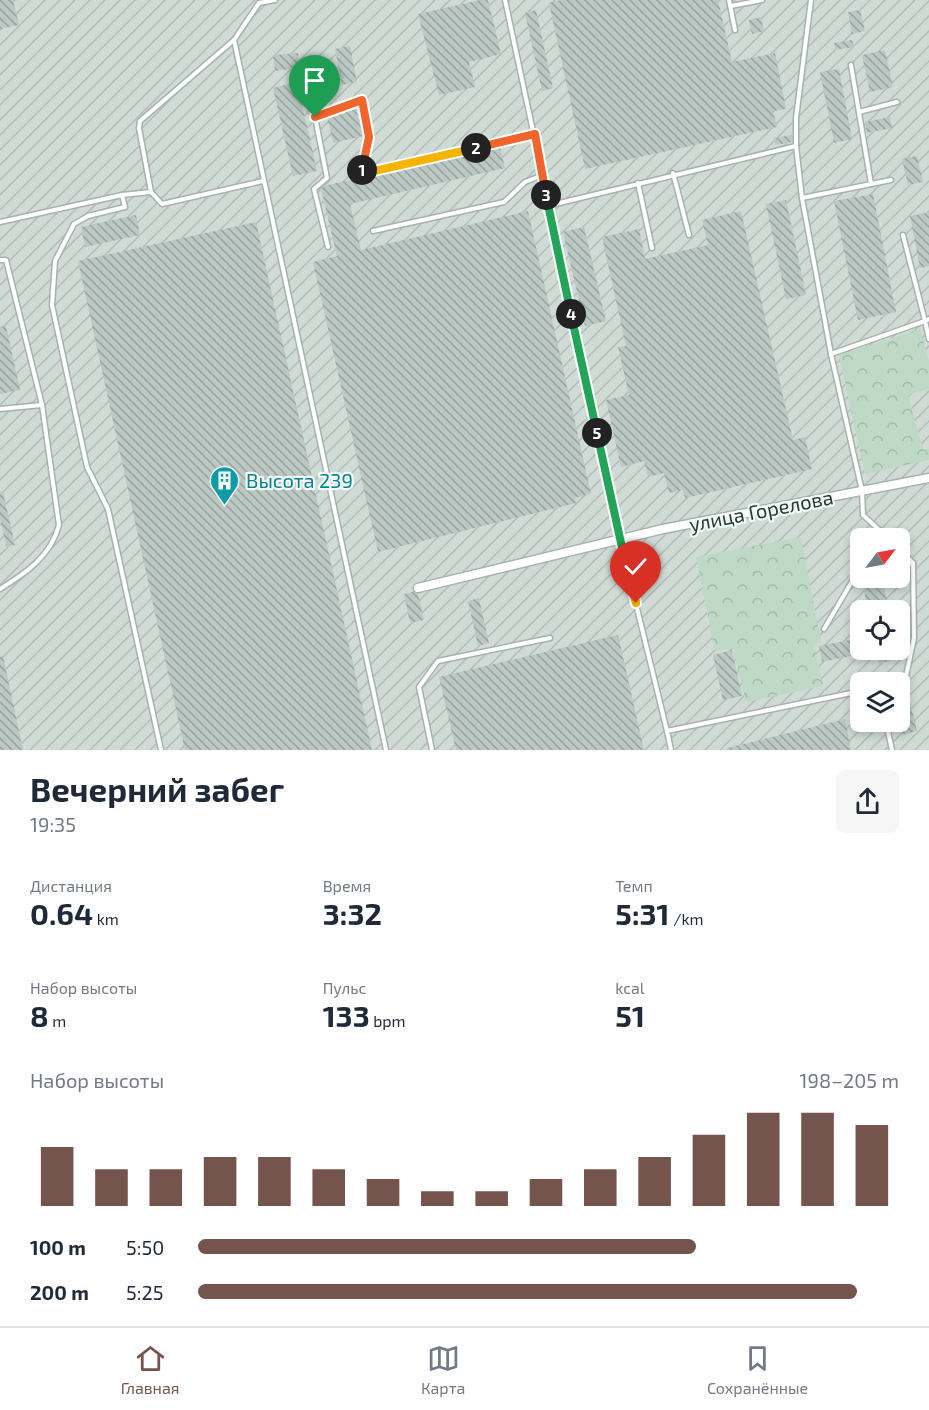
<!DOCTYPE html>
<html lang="ru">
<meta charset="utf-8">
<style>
:root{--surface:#fff;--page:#f6f6f7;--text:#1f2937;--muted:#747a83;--line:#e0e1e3;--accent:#76544e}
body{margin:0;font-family:"Exo 2",sans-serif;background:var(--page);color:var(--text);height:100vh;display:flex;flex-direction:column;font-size:22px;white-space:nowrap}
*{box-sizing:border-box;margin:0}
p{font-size:20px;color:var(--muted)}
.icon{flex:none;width:33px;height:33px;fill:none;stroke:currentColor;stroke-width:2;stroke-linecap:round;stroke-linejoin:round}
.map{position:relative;height:750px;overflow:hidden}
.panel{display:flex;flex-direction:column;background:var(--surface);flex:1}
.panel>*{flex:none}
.needle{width:39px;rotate:58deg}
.fabs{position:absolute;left:850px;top:528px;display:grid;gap:12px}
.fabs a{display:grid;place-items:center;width:60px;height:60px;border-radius:9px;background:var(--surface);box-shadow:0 3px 9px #0003;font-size:30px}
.pin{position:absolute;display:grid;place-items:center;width:51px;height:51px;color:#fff;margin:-62px -26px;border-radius:50% 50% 50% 0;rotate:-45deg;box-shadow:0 0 6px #0007}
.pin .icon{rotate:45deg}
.km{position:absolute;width:30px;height:30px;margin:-15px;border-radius:50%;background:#222;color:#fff;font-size:16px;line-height:30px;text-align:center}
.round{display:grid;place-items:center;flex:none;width:63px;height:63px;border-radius:9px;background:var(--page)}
.head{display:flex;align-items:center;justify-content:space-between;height:102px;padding:0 30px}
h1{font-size:33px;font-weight:700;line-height:45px}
.stats{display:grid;grid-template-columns:repeat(3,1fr);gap:9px;height:102px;padding:6px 30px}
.stats div{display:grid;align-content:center}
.stats b{font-size:30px;font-weight:700}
.stats small{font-size:16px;font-weight:400}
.stats p{font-size:16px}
.chart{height:168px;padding:12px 30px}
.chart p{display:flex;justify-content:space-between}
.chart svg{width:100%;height:108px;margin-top:6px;stroke:var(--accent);stroke-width:6}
ul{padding:0 30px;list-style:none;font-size:20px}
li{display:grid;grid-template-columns:96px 72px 1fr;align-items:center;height:45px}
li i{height:15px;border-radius:8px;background:var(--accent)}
.menu{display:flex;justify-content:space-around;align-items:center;height:84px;border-top:2px solid var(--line);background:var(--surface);font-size:16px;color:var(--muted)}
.menu a{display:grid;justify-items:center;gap:3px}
.menu .on{color:var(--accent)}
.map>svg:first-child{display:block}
</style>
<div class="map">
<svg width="929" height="750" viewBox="0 0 929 750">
<defs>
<pattern id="industrial-furrows" width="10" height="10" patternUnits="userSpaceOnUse" patternTransform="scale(1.5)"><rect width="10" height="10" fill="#d1dbd6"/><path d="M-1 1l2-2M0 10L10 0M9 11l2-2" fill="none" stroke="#b3bdb8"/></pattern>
<pattern id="forest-crowns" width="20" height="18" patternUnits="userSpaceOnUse" patternTransform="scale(1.5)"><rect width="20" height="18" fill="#bed9c6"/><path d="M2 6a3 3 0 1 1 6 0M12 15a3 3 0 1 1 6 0" fill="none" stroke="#a3bbab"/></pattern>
<pattern id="building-back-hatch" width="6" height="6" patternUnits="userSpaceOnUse" patternTransform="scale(1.5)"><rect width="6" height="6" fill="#bcc8c3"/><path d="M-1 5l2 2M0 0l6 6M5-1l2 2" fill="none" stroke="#99a39f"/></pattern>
</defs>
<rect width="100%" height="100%" fill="#e3ebe7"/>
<path fill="url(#industrial-furrows)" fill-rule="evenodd" d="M 0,0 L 929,0 L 929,750 L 0,750 ZM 861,538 L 900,538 L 900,578 L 861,578 ZM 861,610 L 900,610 L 900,650 L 861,650 ZM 861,682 L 900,682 L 900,722 L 861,722 Z"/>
<g fill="url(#forest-crowns)">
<path d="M 920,329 L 929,361 L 929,389 L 908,395 L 923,449 L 929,449 L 929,460 L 865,474 L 839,355 Z"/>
<path d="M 801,537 L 821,642 L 814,644 L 823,686 L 746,702 L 733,648 L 715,651 L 696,557 Z"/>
</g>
<g fill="url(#building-back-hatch)">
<path d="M 0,0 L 13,0 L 19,25 L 0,29 Z"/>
<path d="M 480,0 L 488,0 L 501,54 L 469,62 L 475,87 L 439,95 L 418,14 Z"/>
<path d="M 561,0 L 718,0 L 732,62 L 775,53 L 786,109 L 773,111 L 777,127 L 585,169 L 549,3 Z"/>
<path d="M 536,10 L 553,88 L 542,91 L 525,13 Z"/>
<path d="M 860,10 L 865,31 L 852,34 L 848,12 Z"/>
<path d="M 761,17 L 764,31 L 752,34 L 749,20 Z"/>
<path d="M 852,40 L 854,47 L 835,50 L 834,43 Z"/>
<path d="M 350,46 L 357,82 L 342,85 L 335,49 Z"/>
<path d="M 885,50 L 893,87 L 870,92 L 862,55 Z"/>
<path d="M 298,53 L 299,68 L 275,71 L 273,55 Z"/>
<path d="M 839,69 L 852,139 L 834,143 L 820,72 Z"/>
<path d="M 297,82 L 317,171 L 293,176 L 273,88 Z"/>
<path d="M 356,109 L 363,136 L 333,143 L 327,117 Z"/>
<path d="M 890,117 L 892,128 L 867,133 L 865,122 Z"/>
<path d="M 792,135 L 792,142 L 775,145 L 774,138 Z"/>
<path d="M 500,146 L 505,168 L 350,204 L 361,250 L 528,211 L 591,494 L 575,498 L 576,503 L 378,552 L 313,262 L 337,256 L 321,189 L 324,186 Z"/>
<path d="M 917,156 L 923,182 L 908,185 L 902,159 Z"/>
<path d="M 873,194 L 896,312 L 858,320 L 834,201 Z"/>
<path d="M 786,200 L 806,295 L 786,299 L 766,204 Z"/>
<path d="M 741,211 L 793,440 L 805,437 L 812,469 L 685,498 L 683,490 L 669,493 L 664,473 L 648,477 L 644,461 L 621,467 L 606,400 L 629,395 L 618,347 L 626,346 L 602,237 L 639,229 L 645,259 L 708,245 L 702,220 Z"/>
<path d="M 929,212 L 929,266 L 920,268 L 910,216 Z"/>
<path d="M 136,215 L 140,235 L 85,247 L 81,227 Z"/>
<path d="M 256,222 L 372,750 L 185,750 L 78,261 Z"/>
<path d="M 584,227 L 606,321 L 585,326 L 563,232 Z"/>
<path d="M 6,326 L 20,390 L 0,394 L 0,327 Z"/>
<path d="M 0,492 L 3,492 L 15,545 L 6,546 L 0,518 Z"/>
<path d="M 882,578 L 889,610 L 868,610 L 862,581 Z"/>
<path d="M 413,592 L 418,594 L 424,620 L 410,623 L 404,594 Z"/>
<path d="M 479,598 L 489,643 L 478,646 L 468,601 Z"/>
<path d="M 618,635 L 644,750 L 456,750 L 439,677 Z"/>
<path d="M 861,638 L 861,654 L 822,662 L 819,646 Z"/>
<path d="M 732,650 L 742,696 L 723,700 L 713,655 Z"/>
<path d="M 876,650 L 897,650 L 899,659 L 879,663 Z"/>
<path d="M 3,656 L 23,750 L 0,750 L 0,657 Z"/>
<path d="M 910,702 L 917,731 L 902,735 L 900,704 Z"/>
<path d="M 845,719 L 851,750 L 727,750 L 727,748 Z"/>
</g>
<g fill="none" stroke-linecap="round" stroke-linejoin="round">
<defs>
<g id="service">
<path d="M 505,0 L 620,539 L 667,731 L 861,691"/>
<path d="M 729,0 L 735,30"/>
<path d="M 811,0 L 796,118 L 796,146 L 802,198 L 831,354 L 862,491 L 863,515 L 888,538"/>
<path d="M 731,6 L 762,0"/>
<path d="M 234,40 L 386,750"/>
<path d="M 851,65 L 871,184"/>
<path d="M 859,112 L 897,102"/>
<path d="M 673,173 L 689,235"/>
<path d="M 638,183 L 652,248"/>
<path d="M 151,192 L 162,204 L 263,181"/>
<path d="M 122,195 L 125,207 L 88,216 L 74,224 L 55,261 L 52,305 L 87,467 L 108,509 L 161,750"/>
<path d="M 802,198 L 891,180"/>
<path d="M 547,206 L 796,146"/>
<path d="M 0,222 L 122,195 L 151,192 L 139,128 L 140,121 L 234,40 L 259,3 L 275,0"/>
<path d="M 373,231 L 504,202 L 525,182 L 543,175"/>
<path d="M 328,247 L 314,189 L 327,178 L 315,117 L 362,100 L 369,137 L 361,174 L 535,134"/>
<path d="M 0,260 L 6,260 L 42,405 L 59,525 C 51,556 26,573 0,589"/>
<path d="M 929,319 L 925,321 L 929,339"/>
<path d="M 831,354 L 925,321 L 903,235"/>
<path d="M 0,409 L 42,405"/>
<path d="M 900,550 L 913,563 L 914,638 L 905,681 L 900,683"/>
<path d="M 900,566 L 913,563"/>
<path d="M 824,629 L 854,578 L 861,576"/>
<path d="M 886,722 L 892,750"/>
<path d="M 667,731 L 671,750"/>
<path d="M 432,750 L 419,687 L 438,661 L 550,638"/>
</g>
<path id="minor" d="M 418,588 L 663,529 L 929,478"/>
</defs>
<use href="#service" stroke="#a6b2ae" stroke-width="7"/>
<use href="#minor" stroke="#a6b2ae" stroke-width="11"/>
<use href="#service" stroke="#fff" stroke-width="4"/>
<use href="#minor" stroke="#fff" stroke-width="8"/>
</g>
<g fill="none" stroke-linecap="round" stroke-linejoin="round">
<defs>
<path id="split-1" d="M 315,117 L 362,100 L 369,137 L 362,170"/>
<path id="split-2" d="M 362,170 L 361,174 L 476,148"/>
<path id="split-3" d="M 476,148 L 535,134 L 546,195"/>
<path id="split-4" d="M 546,195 L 571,314"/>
<path id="split-5" d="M 571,314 L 597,433"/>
<path id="split-6" d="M 597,433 L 623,552"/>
<path id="split-7" d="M 623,552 L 636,603"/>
</defs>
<use href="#split-1" stroke="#fff" stroke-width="12"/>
<use href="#split-2" stroke="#fff" stroke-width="12"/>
<use href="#split-3" stroke="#fff" stroke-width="12"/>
<use href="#split-4" stroke="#fff" stroke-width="12"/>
<use href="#split-5" stroke="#fff" stroke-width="12"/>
<use href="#split-6" stroke="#fff" stroke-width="12"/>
<use href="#split-7" stroke="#fff" stroke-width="12"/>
<use href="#split-1" stroke="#f0652b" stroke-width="8"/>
<use href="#split-2" stroke="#f5b400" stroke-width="8"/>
<use href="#split-3" stroke="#f0652b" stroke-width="8"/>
<use href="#split-4" stroke="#22a559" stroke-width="8"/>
<use href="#split-5" stroke="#22a559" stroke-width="8"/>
<use href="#split-6" stroke="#22a559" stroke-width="8"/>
<use href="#split-7" stroke="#f5b400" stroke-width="8"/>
</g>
<defs>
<symbol id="building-pin" viewBox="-11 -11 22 30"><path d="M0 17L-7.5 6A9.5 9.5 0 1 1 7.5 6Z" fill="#0f9aa8" stroke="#f3f8f5"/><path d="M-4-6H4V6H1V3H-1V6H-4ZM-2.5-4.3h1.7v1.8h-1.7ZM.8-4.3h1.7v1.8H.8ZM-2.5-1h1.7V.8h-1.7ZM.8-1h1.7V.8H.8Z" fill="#fff"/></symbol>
</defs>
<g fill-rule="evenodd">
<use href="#building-pin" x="208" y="464" width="33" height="45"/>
</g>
<g text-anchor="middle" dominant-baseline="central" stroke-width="4.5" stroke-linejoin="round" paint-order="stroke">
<g font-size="20" fill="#0d838f" stroke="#f3f8f5" text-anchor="start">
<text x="246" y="480">Высота 239</text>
</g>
<g font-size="20" fill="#253a34" stroke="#f3f8f5">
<text transform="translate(761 510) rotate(-11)">улица Горелова</text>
</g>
</g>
</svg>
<div class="fabs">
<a><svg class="needle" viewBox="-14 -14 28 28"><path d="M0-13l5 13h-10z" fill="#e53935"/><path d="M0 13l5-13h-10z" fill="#747a83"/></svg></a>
<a><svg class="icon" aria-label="locate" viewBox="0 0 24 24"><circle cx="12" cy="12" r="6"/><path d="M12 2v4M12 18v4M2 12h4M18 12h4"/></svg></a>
<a><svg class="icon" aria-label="layers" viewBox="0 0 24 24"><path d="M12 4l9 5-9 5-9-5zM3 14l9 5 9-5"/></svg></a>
</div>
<div class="pin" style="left:315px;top:117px;background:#1e9e55"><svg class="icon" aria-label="arrive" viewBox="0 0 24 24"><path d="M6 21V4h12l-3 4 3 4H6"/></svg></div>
<div class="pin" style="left:636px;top:603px;background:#d93025"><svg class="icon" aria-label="check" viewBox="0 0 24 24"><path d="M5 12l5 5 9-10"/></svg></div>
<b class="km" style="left:362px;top:170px">1</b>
<b class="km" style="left:476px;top:148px">2</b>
<b class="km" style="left:546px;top:195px">3</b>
<b class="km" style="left:571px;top:314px">4</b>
<b class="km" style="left:597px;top:433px">5</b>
</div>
<section class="panel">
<div class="head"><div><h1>Вечерний забег</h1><p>19:35</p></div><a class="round"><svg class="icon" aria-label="share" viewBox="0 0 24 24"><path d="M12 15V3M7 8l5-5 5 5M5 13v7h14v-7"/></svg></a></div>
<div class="stats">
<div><p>Дистанция</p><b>0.64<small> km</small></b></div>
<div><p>Время</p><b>3:32</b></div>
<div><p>Темп</p><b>5:31<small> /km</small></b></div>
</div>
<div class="stats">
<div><p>Набор высоты</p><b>8<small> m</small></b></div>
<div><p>Пульс</p><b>133<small> bpm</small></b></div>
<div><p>kcal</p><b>51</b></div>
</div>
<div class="chart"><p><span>Набор высоты</span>198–205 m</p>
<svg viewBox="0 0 160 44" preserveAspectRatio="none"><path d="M5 44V20M15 44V29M25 44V29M35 44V24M45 44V24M55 44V29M65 44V33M75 44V38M85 44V38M95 44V33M105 44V29M115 44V24M125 44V15M135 44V6M145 44V6M155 44V11"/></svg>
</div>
<ul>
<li><b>100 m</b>5:50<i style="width:71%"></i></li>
<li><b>200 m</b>5:25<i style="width:94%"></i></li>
</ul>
</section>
<nav class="menu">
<a class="on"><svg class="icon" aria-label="home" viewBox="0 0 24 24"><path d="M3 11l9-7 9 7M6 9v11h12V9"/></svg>Главная</a>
<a><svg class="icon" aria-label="map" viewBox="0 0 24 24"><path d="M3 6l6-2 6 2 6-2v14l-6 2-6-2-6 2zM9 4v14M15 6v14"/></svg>Карта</a>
<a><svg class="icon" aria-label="saved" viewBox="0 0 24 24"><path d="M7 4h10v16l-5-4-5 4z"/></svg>Сохранённые</a>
</nav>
